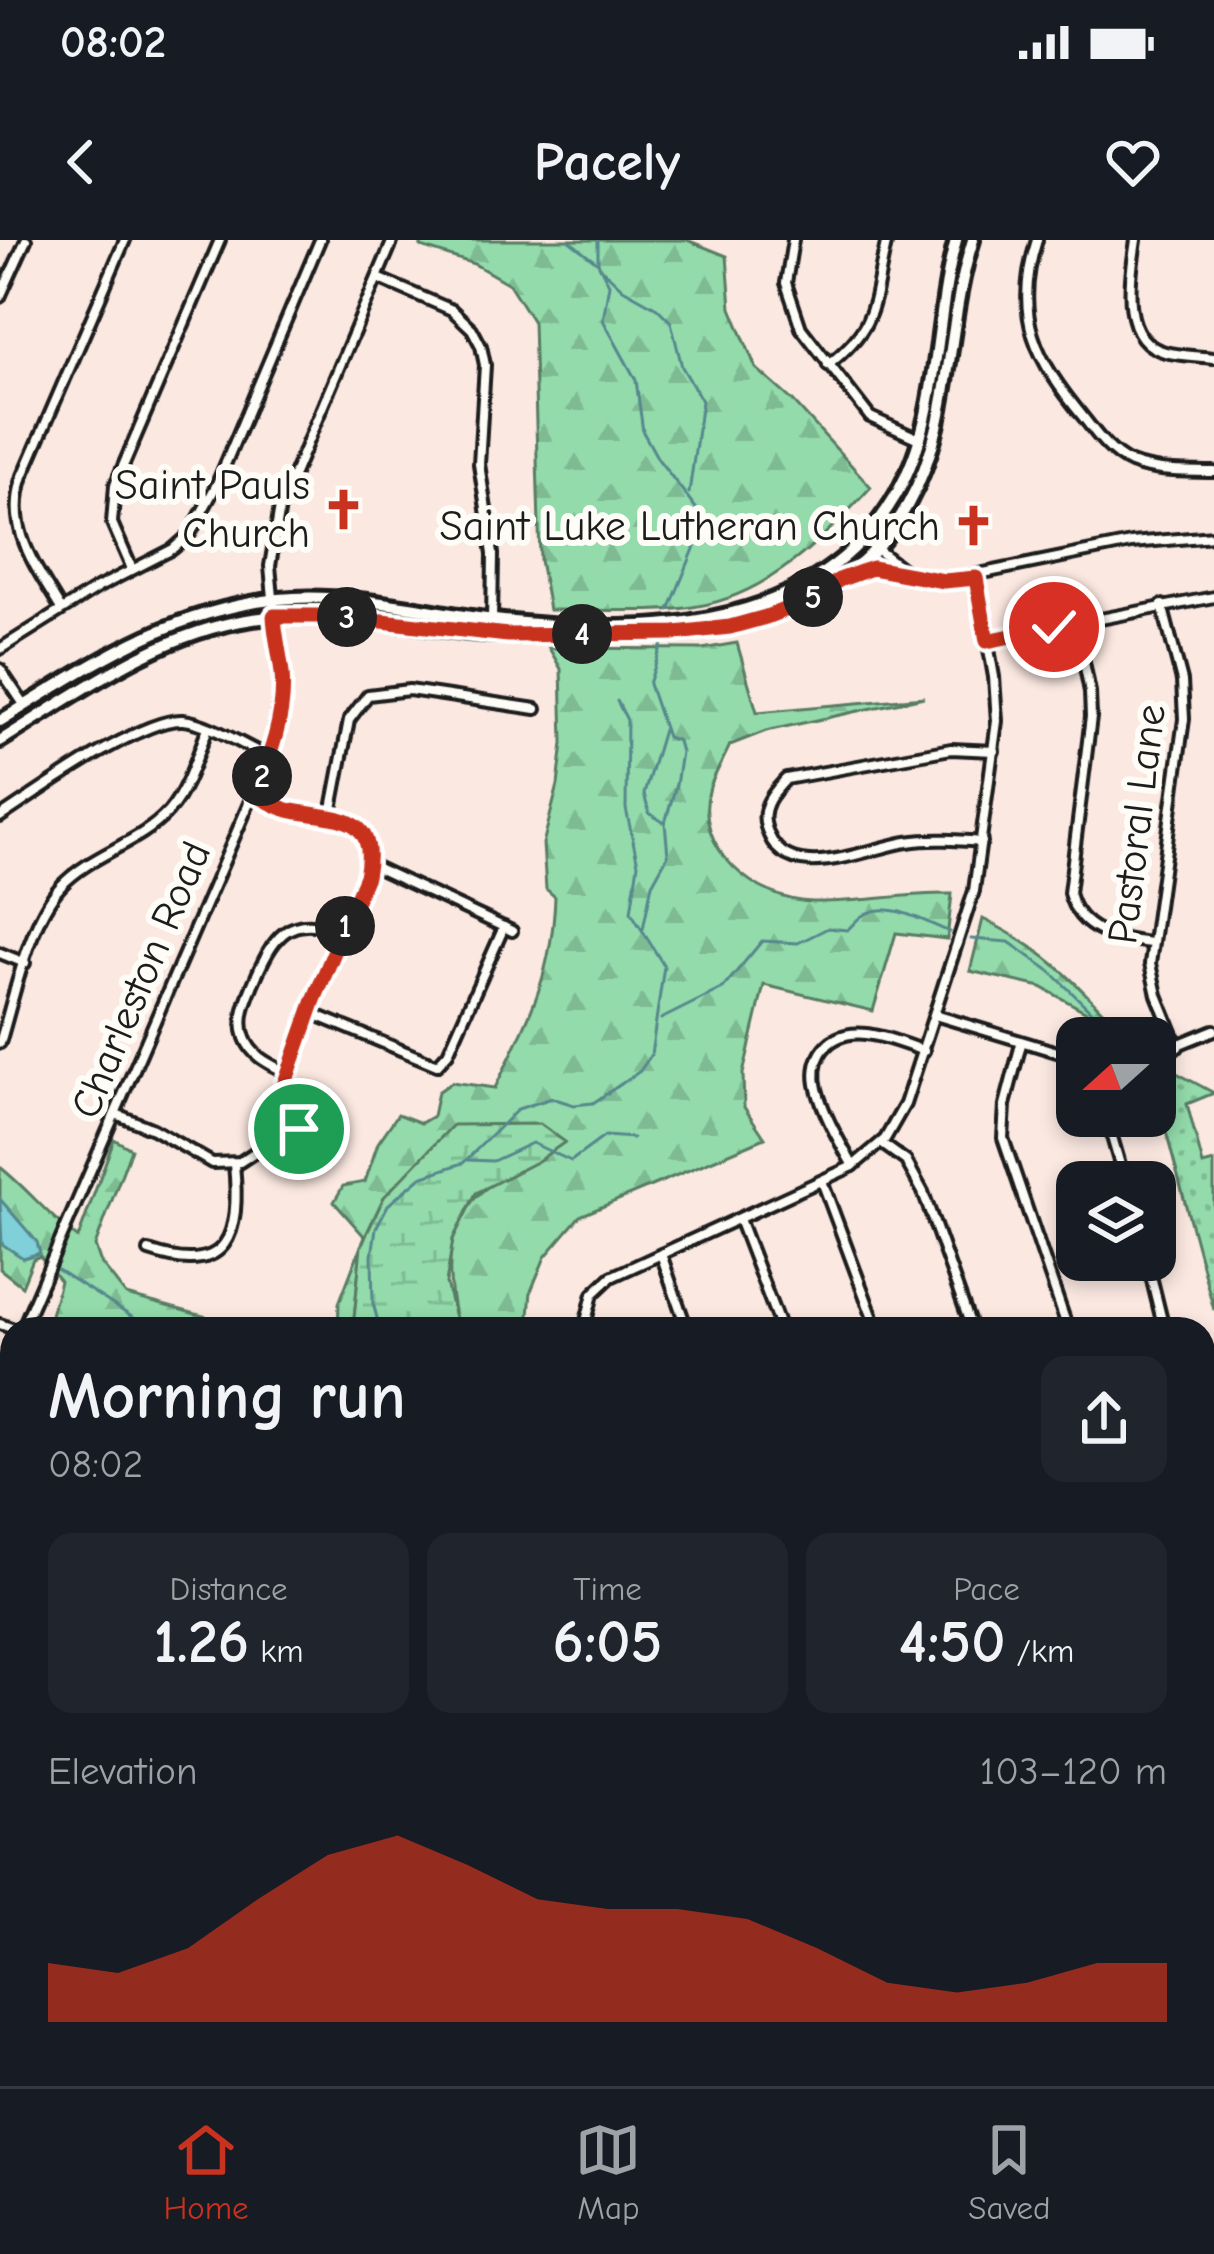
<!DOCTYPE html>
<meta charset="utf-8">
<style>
:root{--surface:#171b24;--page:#20242c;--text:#f1f3f6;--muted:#9ea1a6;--line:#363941;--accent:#c8321e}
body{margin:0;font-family:"Comic Neue",sans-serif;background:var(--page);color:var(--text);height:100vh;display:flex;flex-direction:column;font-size:45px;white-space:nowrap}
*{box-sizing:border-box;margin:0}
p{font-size:39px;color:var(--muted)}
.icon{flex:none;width:66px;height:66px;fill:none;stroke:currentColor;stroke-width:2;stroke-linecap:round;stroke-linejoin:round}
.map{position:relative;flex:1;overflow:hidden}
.details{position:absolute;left:0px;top:1077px;width:1215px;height:771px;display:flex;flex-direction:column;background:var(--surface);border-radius:36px 36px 0 0;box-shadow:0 6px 18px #0003}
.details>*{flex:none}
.needle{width:78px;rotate:249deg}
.controls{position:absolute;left:1056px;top:777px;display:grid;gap:24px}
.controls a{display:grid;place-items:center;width:120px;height:120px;border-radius:24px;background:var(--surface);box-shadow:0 6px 18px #0003;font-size:60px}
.pin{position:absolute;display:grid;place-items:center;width:102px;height:102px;color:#fff;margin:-51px;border:6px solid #fff;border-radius:50%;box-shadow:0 3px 12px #0007}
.km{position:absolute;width:60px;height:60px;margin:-30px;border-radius:50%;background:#222;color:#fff;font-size:33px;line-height:60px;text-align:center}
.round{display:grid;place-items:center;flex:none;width:126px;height:126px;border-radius:24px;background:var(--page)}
.summary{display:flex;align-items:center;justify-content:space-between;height:204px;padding:0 48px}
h1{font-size:66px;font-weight:700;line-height:90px}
.metrics{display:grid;grid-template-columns:repeat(3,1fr);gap:18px;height:204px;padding:12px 48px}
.metrics div{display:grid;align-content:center;border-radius:24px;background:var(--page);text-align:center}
.metrics b{font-size:60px;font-weight:700}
.metrics small{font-size:33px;font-weight:400}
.metrics p{font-size:33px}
.chart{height:336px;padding:24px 48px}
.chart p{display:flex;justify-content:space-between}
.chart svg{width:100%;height:216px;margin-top:12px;fill:var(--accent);opacity:.7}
.status{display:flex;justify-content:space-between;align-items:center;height:84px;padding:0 60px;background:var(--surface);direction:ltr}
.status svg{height:33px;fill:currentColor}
header{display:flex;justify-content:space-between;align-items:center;height:156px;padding:0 48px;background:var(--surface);font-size:54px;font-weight:700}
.tabs{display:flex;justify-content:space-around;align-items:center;height:168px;border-top:3px solid var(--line);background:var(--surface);font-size:33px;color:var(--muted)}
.tabs a{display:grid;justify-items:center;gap:6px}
.tabs .on{color:var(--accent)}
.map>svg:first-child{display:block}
</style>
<div class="status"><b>08:02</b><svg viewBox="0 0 49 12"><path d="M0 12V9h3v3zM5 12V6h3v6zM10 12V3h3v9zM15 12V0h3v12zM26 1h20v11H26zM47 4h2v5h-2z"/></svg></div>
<header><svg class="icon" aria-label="back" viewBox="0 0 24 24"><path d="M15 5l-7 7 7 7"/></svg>Pacely<svg class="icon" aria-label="heart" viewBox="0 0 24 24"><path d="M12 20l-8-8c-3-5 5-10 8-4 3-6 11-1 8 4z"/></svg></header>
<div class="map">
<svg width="1214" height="1846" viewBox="0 0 1214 1846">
<defs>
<pattern id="grass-dots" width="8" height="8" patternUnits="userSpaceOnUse" patternTransform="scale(3)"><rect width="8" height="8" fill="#93dbab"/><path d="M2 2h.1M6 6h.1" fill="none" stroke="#7ebb93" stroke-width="1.8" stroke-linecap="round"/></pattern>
<pattern id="forest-firs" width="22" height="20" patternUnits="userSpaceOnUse" patternTransform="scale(3)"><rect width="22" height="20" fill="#93dbab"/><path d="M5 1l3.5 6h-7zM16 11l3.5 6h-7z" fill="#7ebb93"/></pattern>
<pattern id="wetland-marsh" width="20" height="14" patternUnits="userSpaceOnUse" patternTransform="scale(3)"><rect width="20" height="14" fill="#93dbab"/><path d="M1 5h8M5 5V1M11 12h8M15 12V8" fill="none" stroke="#7ebb93"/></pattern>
</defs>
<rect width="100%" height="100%" fill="#fbe8e1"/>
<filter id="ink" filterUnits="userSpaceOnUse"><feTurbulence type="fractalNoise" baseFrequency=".00833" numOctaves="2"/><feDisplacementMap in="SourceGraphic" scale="24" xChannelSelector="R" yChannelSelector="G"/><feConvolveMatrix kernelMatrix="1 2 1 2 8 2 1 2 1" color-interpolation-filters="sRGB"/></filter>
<g filter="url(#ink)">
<path fill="url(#grass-dots)" stroke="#587c64" stroke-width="3" d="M 1160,824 L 1214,853 L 1187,864 L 1203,925 L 1214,922 L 1214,1070 L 1155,851 L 1155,830 Z"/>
<g fill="url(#forest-firs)" stroke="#587c64" stroke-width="3">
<path d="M 421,0 L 687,0 L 727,16 L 731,68 L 756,128 L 793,161 L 871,247 C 824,298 769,354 698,366 C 658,374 592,369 549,370 L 540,320 L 533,82 L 509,44 L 474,24 L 421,7 Z"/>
<path d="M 737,403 L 757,472 L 924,457 L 766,491 L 730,505 C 724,519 715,533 710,547 C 691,608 757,661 813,662 C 859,663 905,653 952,654 L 947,699 L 896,693 L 873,771 L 764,745 L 743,834 L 744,867 L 765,898 L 580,976 L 545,1017 L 531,1051 L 528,1089 L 458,1089 C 444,1032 442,973 499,939 L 384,957 L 365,997 L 334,962 L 343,946 L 365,942 L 378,903 L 398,874 L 421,883 L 433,876 L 438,852 L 452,842 L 495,848 C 529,778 552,737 555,657 L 546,649 L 543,604 L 558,545 L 563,503 L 561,429 L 549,408 L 702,409 Z"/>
<path d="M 983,679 C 1046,710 1074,740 1121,791 L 1041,747 L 970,731 Z"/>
<path d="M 114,899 L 131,909 L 95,1006 L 101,1023 L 126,1055 L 251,1089 L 51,1089 L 48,1086 L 60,1041 L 40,1016 L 33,1019 L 22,1046 L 0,1029 L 0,927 C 28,949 49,977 78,998 Z"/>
<path d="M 361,1006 L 354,1079 L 359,1089 L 338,1089 L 339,1063 Z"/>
<path d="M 1214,1235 L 1214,1457 L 1203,1449 L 1203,1261 Z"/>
<path d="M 81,1836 L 207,1836 L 210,1846 L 91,1846 Z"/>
<path d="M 635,1836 L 774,1836 L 764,1846 L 649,1846 Z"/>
</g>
<g fill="url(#wetland-marsh)" stroke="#587c64" stroke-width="3">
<path d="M 540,884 L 565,902 L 538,921 L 476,953 L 453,999 L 446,1043 L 458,1089 L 359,1089 L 354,1079 L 361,1006 L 384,957 L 453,885 Z"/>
<path d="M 1203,1449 L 1214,1457 L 1214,1592 L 1203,1589 Z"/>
<path d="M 360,1836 L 431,1836 L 430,1842 L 435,1846 L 364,1846 Z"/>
</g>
<path fill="#93dbab" stroke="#587c64" stroke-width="3" d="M 0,1318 L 12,1323 L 12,1427 L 0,1419 Z"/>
<path fill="#7fd0d8" stroke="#57888d" stroke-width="3" d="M 0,959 L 37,1002 L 40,1013 L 23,1018 L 2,1004 Z"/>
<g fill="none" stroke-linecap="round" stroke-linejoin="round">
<g stroke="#57888d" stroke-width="3">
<path d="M 568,0 L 598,23 L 609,44 L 603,80 L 636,140 L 643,192 L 658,219 L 702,276 L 703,287 L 669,370"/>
<path d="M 598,22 L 598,0"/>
<path d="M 603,30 L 623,49 L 657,68 L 671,82 L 682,127 L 702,161 L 689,253"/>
<path d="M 663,490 L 644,554 L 649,573 L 663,582"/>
<path d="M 643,689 L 652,644 L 668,615 L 665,583 L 676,545 L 681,512 L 678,501 L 667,497 L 649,444 L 663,401"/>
<path d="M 971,699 L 1009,702 L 1050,731 L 1101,781 L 1137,798"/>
<path d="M 661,779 L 723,748 L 762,701 L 798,703 L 828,688 L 847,690 C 852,686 856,680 862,676 C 887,658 926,683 950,692"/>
<path d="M 467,920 L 493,921 L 532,903 L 571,921 L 605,896 L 633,898"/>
<path d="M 58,1030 L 151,1089"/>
<path d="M 380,1089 L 373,1063 L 372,1016 L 376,988 L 388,965 L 421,937 L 463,923 L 518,869 L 552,858 L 574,865 L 593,863 L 640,831 L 651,815 L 664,726 L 631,672 L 638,624 L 626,569 L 627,480 L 617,461"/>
<path d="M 1203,1572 L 1214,1574"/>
<path d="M 67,1846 L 77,1836"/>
</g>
<defs>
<g id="minor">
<path d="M 793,0 L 786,43 L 801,88 L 870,177 L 919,199"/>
<path d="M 1037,0 C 1012,76 1036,120 1084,178 C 1097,195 1111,214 1131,223 C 1156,233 1187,231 1214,232"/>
<path d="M 1136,0 C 1131,35 1118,100 1165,112 C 1180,116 1198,116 1214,118"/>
<path d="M 378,38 L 452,70 L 472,89 L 481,106 L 485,125 L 479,224 L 493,314 L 492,383"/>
<path d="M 0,57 L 26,0"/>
<path d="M 828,125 C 881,84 872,60 887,0"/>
<path d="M 862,298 L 909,334 L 944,341 L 1131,303 L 1214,296"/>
<path d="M 132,329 L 112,283 L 115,245 L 220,0"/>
<path d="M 852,334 L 872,329 L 901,333"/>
<path d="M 1162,365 L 1182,441 L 1184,479 L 1150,724 L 1157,755 L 1178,807"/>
<path d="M 61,369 C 35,325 5,289 23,236 L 125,0"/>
<path d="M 1076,382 L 1090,452 L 1091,477 L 1069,653 C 1079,692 1116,699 1151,703"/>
<path d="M 987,401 L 1214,357"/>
<path d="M 0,409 L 97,348 L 173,309 L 190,294 L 216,246 L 320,0"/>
<path d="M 0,429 L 25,466"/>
<path d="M 331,574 L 349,480 L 368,455 L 409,450 L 536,469"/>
<path d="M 0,577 C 37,553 142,477 183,480 C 208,482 244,506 269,517"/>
<path d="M 982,602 C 957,600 932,598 907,602 C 864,609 783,649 766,587 C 760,567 773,553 786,539 L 951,509 L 994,511"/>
<path d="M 369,624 L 512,691"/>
<path d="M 0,713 L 25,723"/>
<path d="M 309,772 L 437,825 L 448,813 L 504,687"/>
<path d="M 935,775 L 1077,818"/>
<path d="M 0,803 C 14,757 29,681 61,646 C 91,614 139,604 168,572 C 188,549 197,515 208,488"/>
<path d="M 1021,804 L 1005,865 L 1003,898 L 1068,1089"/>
<path d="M 1155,814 L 1214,790"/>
<path d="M 287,833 C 270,824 252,817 245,798 C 238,779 246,761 253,744 C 272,699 288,669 342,693"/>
<path d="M 116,874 L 153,889 L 212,923 L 240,922 L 255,912 L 266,897 L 298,802 L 366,636 C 379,570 331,580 288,570 C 276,567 265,560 254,554"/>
<path d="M 1106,876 L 1125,942"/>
<path d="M 272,880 L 329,902"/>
<path d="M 881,903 L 906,921 L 923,952 L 972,1089"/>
<path d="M 853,926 C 840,902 824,876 817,849 C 814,837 814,825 821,813 C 844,777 892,800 924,811"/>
<path d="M 822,941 L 877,1089"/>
<path d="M 739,979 L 781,1089"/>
<path d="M 149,1011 C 229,1038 241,995 234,924"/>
<path d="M 661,1014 L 687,1089"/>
<path d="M 1147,1020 L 1164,1089"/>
<path d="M 0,1084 L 14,1089"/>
<path d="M 22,1089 L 269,517 L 282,452 L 270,326 L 280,267 L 393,0"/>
<path d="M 584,1089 L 593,1054 L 611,1037 L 853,926 L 885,899 L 905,864 L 974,651 L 997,481 L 994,437 L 976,337"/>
<path d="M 0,1143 L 12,1114"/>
<path d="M 0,1160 L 12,1164"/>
<path d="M 0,1441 L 12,1450"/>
<path d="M 0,1505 L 12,1477"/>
<path d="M 0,1549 L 12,1553"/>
<path d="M 1203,1757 L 1214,1754"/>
<path d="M 492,1836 L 510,1846"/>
<path d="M 1050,1836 L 1055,1846"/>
<path d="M 306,1846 L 316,1836"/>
<path d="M 1013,1846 L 1032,1836"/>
</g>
<g id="major">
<path d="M 0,481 C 93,424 168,371 279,359 C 340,352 417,369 478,378 C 624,397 811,400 896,255 C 941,177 933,84 956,0"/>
<path d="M 0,501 C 78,453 160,392 253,379 C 326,368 398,385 470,393 C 507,397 543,394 580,394 C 706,395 838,389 908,264 C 954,182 945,87 973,0"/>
</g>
</defs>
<use href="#minor" stroke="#1c1c1c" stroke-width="16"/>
<use href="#major" stroke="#1c1c1c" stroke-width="20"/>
<use href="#minor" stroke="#fdfcf7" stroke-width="8"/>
<use href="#major" stroke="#fdfcf7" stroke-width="10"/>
</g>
</g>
<g fill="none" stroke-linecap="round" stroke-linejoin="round" filter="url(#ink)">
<defs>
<path id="route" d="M 299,889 L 272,880 L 314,760 L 366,636 C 380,570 331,580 288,570 C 276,567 265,559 254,554 C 270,517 286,475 282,433 C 280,414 275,396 274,376 L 337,376 L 508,395 L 675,393 L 730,387 L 766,377 L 807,361 L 839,340 L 872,328 L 944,341 L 976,338 L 987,401 L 1054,387"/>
</defs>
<use href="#route" stroke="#fff" stroke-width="24"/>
<use href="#route" stroke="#c8321e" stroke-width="15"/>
</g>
<defs>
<symbol id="church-bare" viewBox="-9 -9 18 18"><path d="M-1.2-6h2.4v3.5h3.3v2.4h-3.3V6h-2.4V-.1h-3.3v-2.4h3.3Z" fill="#c8321e" stroke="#fdfcf7" stroke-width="2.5" paint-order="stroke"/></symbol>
</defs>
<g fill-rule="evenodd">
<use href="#church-bare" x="314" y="240" width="59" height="59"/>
<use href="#church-bare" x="944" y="256" width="59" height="59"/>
</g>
<g text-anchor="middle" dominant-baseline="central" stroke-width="12" stroke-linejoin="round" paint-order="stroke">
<g font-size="42" fill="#1c1c1c" stroke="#fdfcf7" text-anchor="end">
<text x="310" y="245">Saint Pauls<tspan x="310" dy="48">Church</tspan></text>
<text x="940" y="286">Saint Luke Lutheran Church</text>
</g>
<g font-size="42" fill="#1c1c1c" stroke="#fdfcf7">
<text transform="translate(1137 584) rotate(-83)">Pastoral Lane</text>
<text transform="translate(141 740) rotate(-67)">Charleston Road</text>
</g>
</g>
</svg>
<div class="controls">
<a><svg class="needle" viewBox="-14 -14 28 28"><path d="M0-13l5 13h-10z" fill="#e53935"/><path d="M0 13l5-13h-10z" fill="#9ea1a6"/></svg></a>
<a><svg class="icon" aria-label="layers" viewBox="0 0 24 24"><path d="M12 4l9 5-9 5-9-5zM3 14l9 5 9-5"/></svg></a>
</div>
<div class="pin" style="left:299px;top:889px;background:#1e9e55"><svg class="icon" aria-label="arrive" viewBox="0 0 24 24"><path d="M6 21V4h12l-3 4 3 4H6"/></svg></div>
<div class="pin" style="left:1054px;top:387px;background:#d93025"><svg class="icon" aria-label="check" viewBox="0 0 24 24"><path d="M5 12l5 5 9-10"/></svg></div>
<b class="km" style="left:345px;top:686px">1</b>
<b class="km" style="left:262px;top:536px">2</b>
<b class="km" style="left:347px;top:377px">3</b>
<b class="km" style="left:582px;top:394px">4</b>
<b class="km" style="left:813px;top:357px">5</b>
<section class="details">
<div class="summary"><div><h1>Morning run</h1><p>08:02</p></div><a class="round"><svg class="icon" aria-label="share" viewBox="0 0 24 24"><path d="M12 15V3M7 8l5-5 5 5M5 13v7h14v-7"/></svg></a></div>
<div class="metrics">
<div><p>Distance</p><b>1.26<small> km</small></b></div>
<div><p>Time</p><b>6:05</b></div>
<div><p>Pace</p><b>4:50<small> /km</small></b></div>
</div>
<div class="chart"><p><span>Elevation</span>103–120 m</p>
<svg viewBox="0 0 160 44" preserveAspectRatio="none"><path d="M0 44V32L10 34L20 29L30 19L40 10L50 6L60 12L70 19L80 21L90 21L100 23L110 29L120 36L130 38L140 36L150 32L160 32V44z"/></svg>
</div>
</section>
</div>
<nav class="tabs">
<a class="on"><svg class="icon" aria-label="home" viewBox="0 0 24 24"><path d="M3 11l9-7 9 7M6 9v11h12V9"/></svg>Home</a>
<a><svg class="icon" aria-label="map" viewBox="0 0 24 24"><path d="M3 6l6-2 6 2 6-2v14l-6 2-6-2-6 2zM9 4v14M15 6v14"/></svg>Map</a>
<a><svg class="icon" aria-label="saved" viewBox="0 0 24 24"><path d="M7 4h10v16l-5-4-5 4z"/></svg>Saved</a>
</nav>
